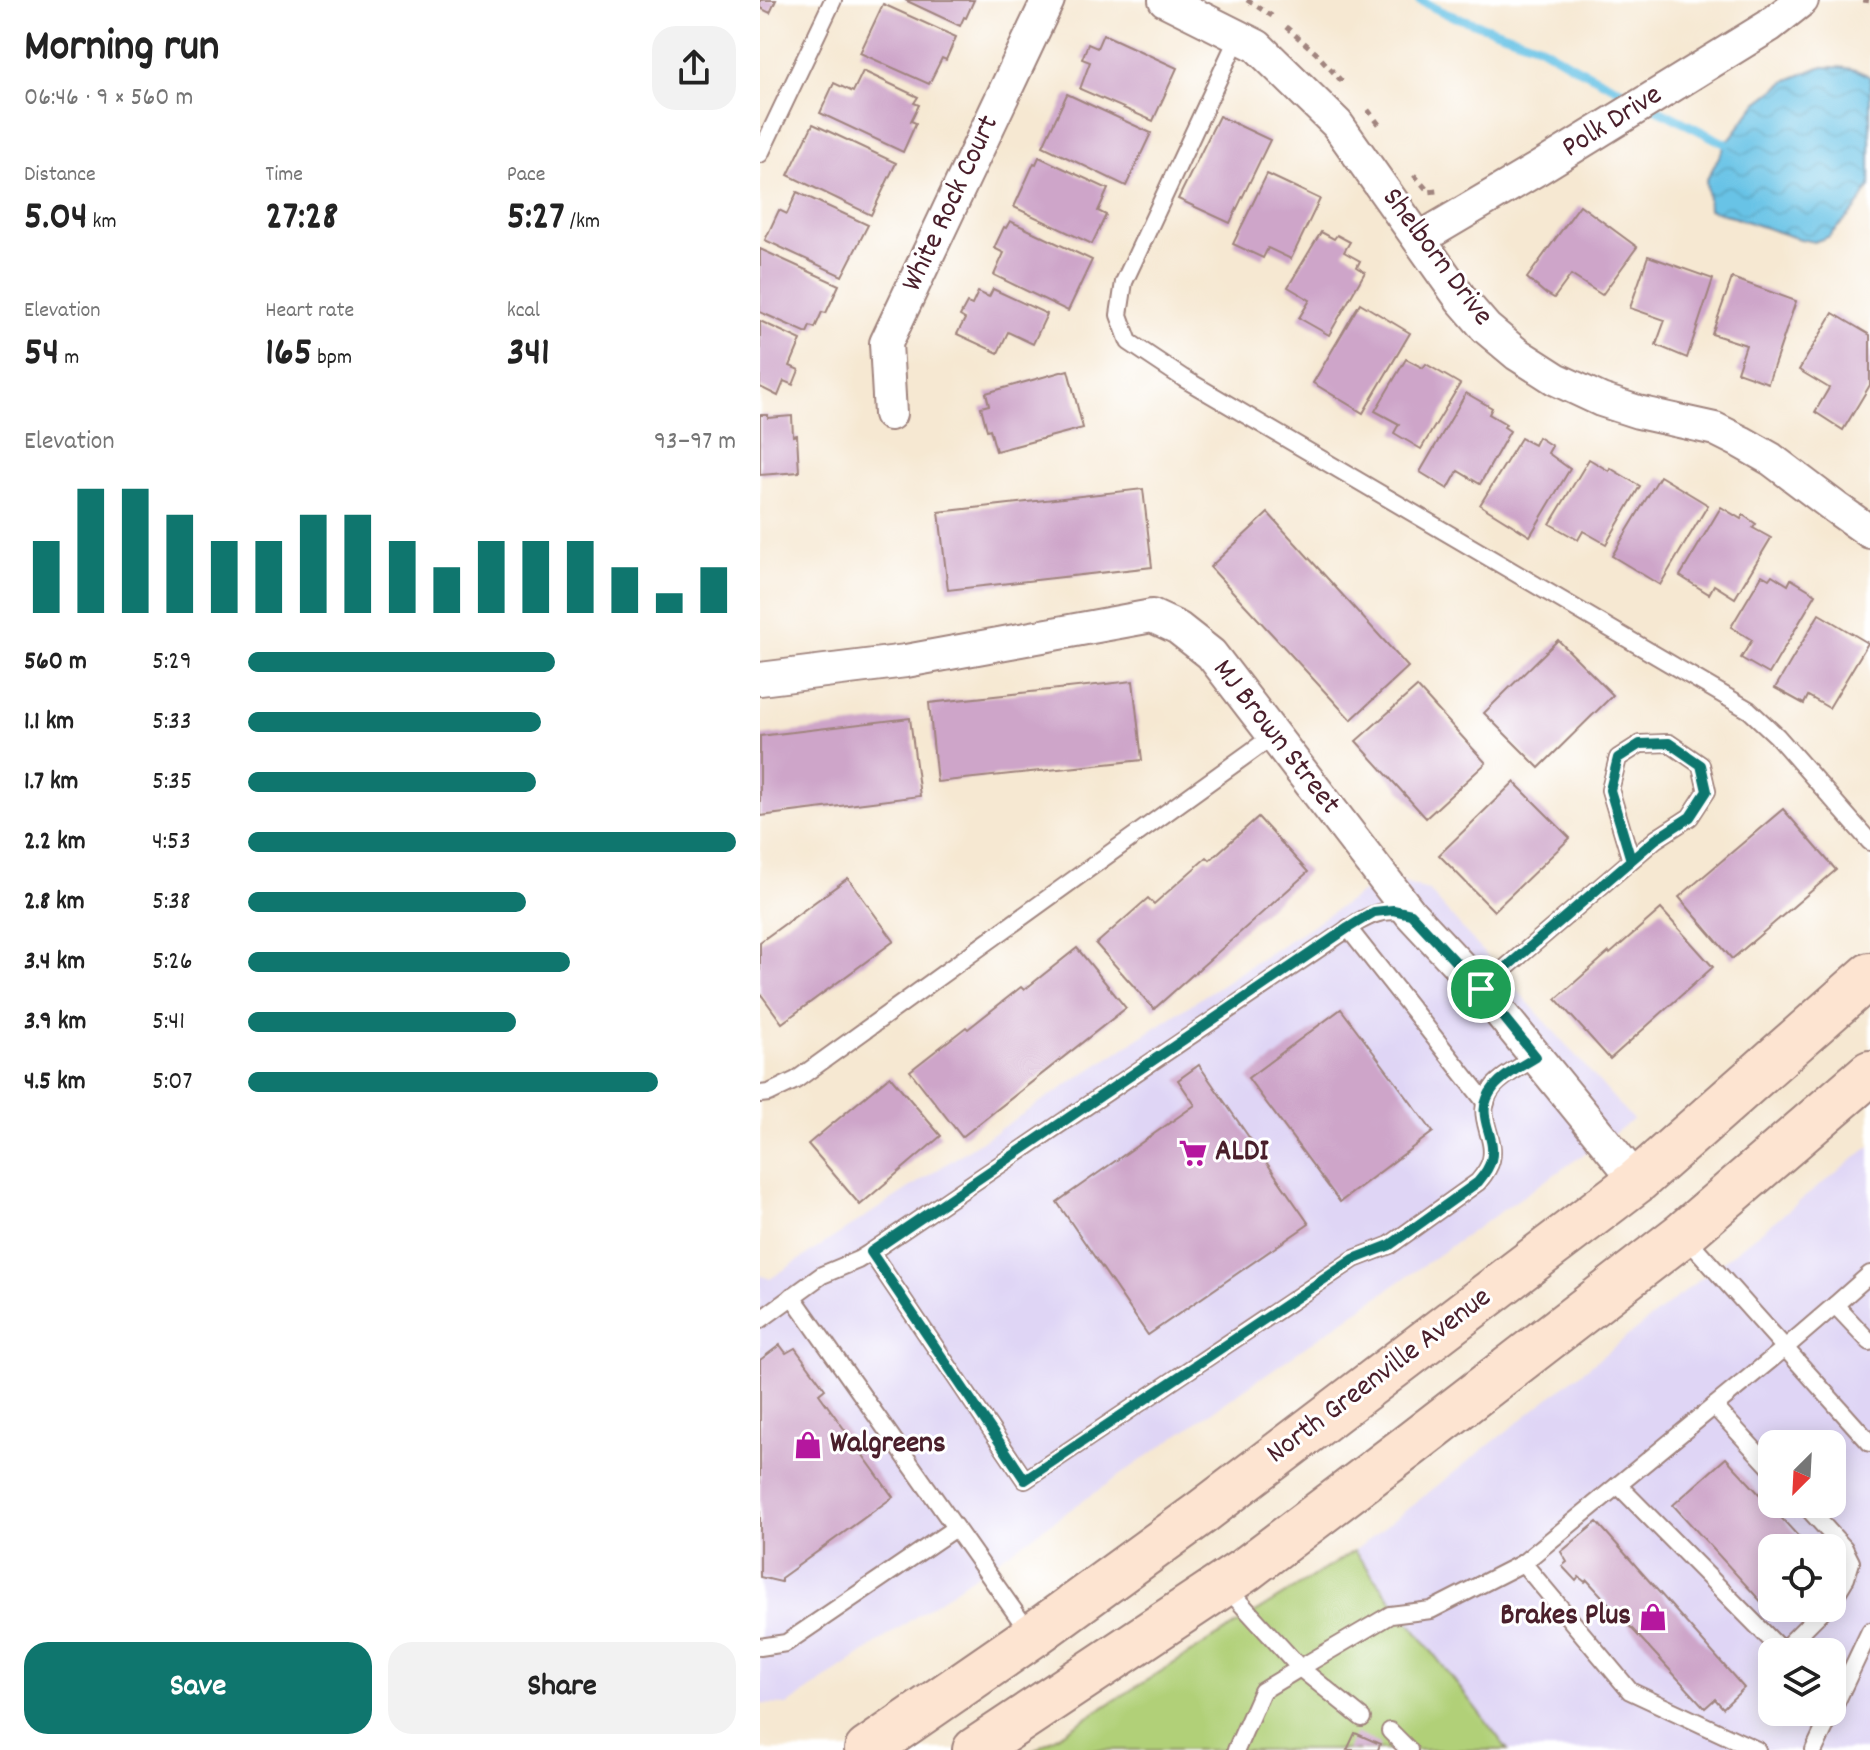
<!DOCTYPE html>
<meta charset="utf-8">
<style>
:root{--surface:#fff;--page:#f2f2f2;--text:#222;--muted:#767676;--accent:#0f766e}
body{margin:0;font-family:Dekko,sans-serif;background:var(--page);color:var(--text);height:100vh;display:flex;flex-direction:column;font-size:30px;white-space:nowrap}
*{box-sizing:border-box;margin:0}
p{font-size:26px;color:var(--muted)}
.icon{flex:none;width:44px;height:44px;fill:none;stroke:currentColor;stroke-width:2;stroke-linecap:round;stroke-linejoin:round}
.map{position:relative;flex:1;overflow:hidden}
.drawer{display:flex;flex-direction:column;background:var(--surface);width:760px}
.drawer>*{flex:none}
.needle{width:52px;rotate:204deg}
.controls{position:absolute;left:998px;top:1430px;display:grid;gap:16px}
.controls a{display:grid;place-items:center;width:88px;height:88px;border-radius:16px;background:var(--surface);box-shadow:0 4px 20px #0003;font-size:40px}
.pin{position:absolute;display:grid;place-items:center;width:68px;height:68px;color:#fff;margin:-34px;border:4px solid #fff;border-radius:50%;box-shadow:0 2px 8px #0007}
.round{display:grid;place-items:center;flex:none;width:84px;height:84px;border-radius:24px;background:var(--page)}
.summary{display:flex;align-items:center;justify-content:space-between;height:136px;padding:0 24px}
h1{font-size:44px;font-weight:800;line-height:60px}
.figures{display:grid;grid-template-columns:repeat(3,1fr);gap:12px;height:136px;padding:8px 24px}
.figures div{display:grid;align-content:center}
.figures b{font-size:40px;font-weight:800}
.figures small{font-size:22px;font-weight:400}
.figures p{font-size:22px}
.chart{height:224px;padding:16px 24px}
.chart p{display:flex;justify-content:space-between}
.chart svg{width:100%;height:144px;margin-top:8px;stroke:var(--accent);stroke-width:6}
.cta{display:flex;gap:16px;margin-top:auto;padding:16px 24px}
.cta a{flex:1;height:92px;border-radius:24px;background:var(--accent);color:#fff;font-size:32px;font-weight:800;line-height:92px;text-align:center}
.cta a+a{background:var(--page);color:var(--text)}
ul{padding:0 24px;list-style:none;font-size:26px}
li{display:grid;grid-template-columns:128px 96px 1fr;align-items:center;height:60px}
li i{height:20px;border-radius:10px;background:var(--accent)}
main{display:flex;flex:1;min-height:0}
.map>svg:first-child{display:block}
</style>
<main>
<section class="drawer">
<div class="summary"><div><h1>Morning run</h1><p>06:46 · 9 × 560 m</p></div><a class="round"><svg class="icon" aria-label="share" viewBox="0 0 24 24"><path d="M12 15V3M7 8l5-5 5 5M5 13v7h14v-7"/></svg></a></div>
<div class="figures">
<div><p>Distance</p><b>5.04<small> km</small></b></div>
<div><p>Time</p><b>27:28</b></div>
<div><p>Pace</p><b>5:27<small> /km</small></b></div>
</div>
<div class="figures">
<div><p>Elevation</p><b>54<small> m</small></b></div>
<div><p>Heart rate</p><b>165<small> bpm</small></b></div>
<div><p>kcal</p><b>341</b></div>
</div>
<div class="chart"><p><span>Elevation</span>93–97 m</p>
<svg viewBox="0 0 160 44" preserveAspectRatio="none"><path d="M5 44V22M15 44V6M25 44V6M35 44V14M45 44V22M55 44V22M65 44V14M75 44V14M85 44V22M95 44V30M105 44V22M115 44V22M125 44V22M135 44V30M145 44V38M155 44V30"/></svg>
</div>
<ul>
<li><b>560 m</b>5:29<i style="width:63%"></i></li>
<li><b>1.1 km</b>5:33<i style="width:60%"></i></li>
<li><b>1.7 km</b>5:35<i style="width:59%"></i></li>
<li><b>2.2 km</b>4:53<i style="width:100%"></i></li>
<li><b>2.8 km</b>5:38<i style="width:57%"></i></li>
<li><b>3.4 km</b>5:26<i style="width:66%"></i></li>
<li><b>3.9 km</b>5:41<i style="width:55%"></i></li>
<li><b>4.5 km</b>5:07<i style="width:84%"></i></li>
</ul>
<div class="cta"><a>Save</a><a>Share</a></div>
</section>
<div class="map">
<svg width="1110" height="1750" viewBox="0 0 1110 1750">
<defs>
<pattern id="water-waves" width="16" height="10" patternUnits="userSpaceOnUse" patternTransform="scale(2)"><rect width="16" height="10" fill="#68c3e6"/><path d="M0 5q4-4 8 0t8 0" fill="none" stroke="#5ca7c5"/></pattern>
</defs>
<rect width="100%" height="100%" fill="#fff"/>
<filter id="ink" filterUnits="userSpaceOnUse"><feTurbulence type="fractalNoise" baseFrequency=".0125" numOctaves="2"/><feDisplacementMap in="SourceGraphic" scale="16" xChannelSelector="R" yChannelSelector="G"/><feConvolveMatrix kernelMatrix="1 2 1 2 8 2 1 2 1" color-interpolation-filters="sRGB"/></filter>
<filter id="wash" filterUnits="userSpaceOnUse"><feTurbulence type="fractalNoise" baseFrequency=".006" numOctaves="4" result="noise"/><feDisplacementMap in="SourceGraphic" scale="32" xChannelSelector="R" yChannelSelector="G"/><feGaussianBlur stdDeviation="1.8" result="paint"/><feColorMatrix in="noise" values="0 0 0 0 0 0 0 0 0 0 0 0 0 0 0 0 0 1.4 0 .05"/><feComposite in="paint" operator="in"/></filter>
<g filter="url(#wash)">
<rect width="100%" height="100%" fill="#f6e8d2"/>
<g fill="#dfd5f5" fill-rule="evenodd">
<path d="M 626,877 L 669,891 L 873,1120 L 28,1705 L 0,1704 L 0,1275 L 10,1279 Z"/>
<path d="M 1110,1146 L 1110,1750 L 748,1750 L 594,1551 ZM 1012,1444 L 1072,1444 L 1072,1504 L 1012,1504 ZM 1012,1548 L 1072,1548 L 1072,1608 L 1012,1608 ZM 1012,1652 L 1072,1652 L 1072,1712 L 1012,1712 Z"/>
</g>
<path fill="#b1d078" stroke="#7e7852" stroke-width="2" d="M 594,1551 L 748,1750 L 275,1750 Z"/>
<path fill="url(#water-waves)" stroke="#597188" stroke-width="2" d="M 1060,67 C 1078,67 1095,66 1110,77 L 1110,186 L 1096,209 L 1068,237 L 1054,242 L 1036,238 L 949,209 L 946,181 L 966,144 L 996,104 L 1028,80 Z"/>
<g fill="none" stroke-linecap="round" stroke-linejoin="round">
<g stroke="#68c3e6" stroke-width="9">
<path d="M 659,0 L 687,14 L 778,45 L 815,67 L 878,99"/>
<path d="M 891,106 L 966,144"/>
</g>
</g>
<g id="blocks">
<g fill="#cea5c9">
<path d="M 0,0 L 16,0 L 10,13 L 0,8 Z"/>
<path d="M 145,0 L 214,0 L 206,18 L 204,17 L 200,26 Z"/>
<path d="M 123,4 L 196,37 L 186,60 L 182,58 L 169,84 L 100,53 Z"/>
<path d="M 343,34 L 417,68 L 393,121 L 320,89 L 330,62 L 322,59 L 328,44 L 337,48 Z"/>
<path d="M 103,71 L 158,97 L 154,103 L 159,105 L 151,121 L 156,123 L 143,152 L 60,113 L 74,83 L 93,92 Z"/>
<path d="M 307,94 L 391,133 L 366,186 L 283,146 Z"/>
<path d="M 459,116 L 510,140 L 470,223 L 418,199 Z"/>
<path d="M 53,124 L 136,163 L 111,215 L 28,175 Z"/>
<path d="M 279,157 L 348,189 L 338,211 L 346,215 L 332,244 L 254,207 L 274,163 L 276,164 Z"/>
<path d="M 507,174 L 560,199 L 531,259 L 508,248 L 503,258 L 473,244 Z"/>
<path d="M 37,192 L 108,225 L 82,276 L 5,240 L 19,210 L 27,214 Z"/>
<path d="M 820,205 L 877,247 L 842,295 L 811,275 L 794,298 L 786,293 L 786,294 L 767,278 Z"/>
<path d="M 250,221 L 332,260 L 308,311 L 234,275 L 244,253 L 234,248 L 244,227 L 246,228 Z"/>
<path d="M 561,232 L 574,239 L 577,235 L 590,242 L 584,252 L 600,261 L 597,267 L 605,272 L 569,335 L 539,318 L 550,300 L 528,287 Z"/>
<path d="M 0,249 L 79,285 L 66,313 L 62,312 L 55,328 L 50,326 L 47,333 L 0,312 Z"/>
<path d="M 888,256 L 953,279 L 927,358 L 896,345 L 905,320 L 870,308 Z"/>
<path d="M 972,278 L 1036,301 L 1008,383 L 977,372 L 986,345 L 952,334 Z"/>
<path d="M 233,289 L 287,314 L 273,344 L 248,332 L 238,353 L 197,334 L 205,319 L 200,316 L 207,303 L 212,305 L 218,292 L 229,297 Z"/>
<path d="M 600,303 L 650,333 L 603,413 L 553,383 Z"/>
<path d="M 1073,313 L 1110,335 L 1110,385 L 1083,430 L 1055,412 L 1069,388 L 1039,370 Z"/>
<path d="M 0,321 L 41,340 L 30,366 L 39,370 L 33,385 L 24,381 L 18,396 L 0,387 Z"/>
<path d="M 646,359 L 663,368 L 666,364 L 700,384 L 661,449 L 634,433 L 639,424 L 615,411 Z"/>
<path d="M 308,370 L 323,428 L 236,451 L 230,429 L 227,430 L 221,407 L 229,405 L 226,393 Z"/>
<path d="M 706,393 L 732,408 L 729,414 L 746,424 L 744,427 L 750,431 L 720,484 L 698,471 L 688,489 L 660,472 Z"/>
<path d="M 0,415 L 8,415 L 8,418 L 32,416 L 33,436 L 37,435 L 39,472 L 0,475 Z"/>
<path d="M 778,437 L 792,446 L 788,453 L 810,469 L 770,536 L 720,505 L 761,438 L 774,445 Z"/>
<path d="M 829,459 L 849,471 L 850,468 L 880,486 L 846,544 L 823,531 L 818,540 L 790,524 Z"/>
<path d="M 900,476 L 948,505 L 900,585 L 852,556 Z"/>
<path d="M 383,489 L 392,567 L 188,590 L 179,512 Z"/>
<path d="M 961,507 L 981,519 L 983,515 L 996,524 L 993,528 L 1011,538 L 975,598 L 954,585 L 949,594 L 920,576 Z"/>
<path d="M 508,513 L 648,667 L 591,720 L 450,567 Z"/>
<path d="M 1002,575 L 1009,579 L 1012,575 L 1028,585 L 1031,579 L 1056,594 L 1009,674 L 981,658 L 992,640 L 971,627 Z"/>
<path d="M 1059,614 L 1108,643 L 1069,708 L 1048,696 L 1044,704 L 1015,688 Z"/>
<path d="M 798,640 L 853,695 L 779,768 L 724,713 Z"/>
<path d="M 373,681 L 382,760 L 177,782 L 169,703 Z"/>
<path d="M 657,687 L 726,763 L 666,818 L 596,741 Z"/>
<path d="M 150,718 L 160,796 L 0,816 L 0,736 Z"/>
<path d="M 754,782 L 810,838 L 734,911 L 679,855 Z"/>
<path d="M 1023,809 L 1076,870 L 972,959 L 919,897 Z"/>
<path d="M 498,817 L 548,872 L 394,1009 L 336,944 L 388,898 L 394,904 L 447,857 L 450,860 Z"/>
<path d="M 88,878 L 134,941 L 22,1023 L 0,993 L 0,942 Z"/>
<path d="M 901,909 L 953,967 L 850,1059 L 796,999 L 849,952 L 850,954 Z"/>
<path d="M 317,948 L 366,1008 L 202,1137 L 150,1071 L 206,1027 L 208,1029 L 261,987 L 264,990 Z"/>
<path d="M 581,1009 L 673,1132 L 580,1202 L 488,1078 Z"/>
<path d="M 439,1065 L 549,1224 L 388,1335 L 297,1202 L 435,1105 L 418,1080 Z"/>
<path d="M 130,1076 L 181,1136 L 100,1205 L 48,1144 Z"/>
<path d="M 20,1345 L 26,1353 L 35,1348 L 65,1389 L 59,1394 L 133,1497 L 21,1578 L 21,1582 L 0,1577 L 0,1360 Z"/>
<path d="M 966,1458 L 1049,1548 L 1012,1548 L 1012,1608 L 1026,1608 L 1016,1618 L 913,1505 Z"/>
<path d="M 837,1522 L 984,1688 L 963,1708 L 955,1699 L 945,1708 L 827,1580 L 825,1582 L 819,1577 L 816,1581 L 802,1566 L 807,1562 L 801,1552 Z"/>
<path d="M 595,1733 L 620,1744 L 618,1750 L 587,1750 Z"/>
</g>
</g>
</g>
<g filter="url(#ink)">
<use href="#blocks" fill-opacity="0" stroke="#a0847e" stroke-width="2"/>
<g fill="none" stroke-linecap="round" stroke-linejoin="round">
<defs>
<g id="service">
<path d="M 478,37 L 364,282 L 359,315 L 369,342 L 423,378 L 989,710 L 1017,736 L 1110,842"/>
<path d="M 0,154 L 73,0"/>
<path d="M 588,928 L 726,1103"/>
<path d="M 721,989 L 896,839 L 930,817 L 947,791 L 941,765 L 909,743 L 880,744 L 858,758 L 850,790 L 871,860"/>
<path d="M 0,1094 L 9,1093 L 36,1080 L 514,735"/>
<path d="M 924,1235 L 1110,1443"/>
<path d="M 111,1252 L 265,1480 L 594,1259 L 630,1245 L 718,1182 C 723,1176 729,1169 731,1160 C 737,1134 711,1114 734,1086 C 745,1074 763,1066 776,1057"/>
<path d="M 32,1296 L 271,1635"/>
<path d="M 1075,1305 L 1110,1274"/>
<path d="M 0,1320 L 62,1275 L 98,1260 L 111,1252 L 598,922 C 618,911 628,909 650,913"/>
<path d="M 954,1406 L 1012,1469"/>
<path d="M 858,1485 L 1023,1652"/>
<path d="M 1044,1504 L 1084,1548 L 1091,1562 L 1086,1578 L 1072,1601"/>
<path d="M 463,1584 L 540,1668 L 502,1691 L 476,1750"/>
<path d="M 0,1647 L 26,1643 L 195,1528"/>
<path d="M 1022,1651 L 1065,1608"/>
<path d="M 1072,1711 L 1110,1631"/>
<path d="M 602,1718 L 540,1668 L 630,1615 L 671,1610 L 763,1563"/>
<path d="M 630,1731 L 649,1750"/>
<path d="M 997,1750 L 870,1691 L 763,1563 L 1025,1348 L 1075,1305 L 1110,1342"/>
<path d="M 1054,1750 L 1072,1712"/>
</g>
<g id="minor">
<path d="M 405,0 L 497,46 L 577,124 L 701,299 L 726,328 L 757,354 L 796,379 L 841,400 L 878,412 L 955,429 L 981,442 L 1011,459 L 1076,508 L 1110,532"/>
<path d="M 659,239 L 779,168 L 1009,26 L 1042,0"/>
<path d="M 130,414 L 126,343 L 288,0"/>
<path d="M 0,679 L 146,661 L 392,616 L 418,628 L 451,654 L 651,914 L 721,989 L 877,1181"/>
</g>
<g id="secondary">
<path d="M 107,1750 L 272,1636 L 441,1513 L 877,1181 L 1110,975"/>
<path d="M 215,1750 L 485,1570 L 650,1445 L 923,1234 L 1110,1073"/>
</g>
</defs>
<use href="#service" stroke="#a0847e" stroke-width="20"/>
<use href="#minor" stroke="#a0847e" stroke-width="36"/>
<use href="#secondary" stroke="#a0847e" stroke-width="48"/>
<g stroke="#a0847e" stroke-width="5" stroke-dasharray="6 6" stroke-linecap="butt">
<path d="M 487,0 L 512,16"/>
<path d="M 1103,0 L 1110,1"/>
<path d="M 526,27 L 556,53 L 585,85"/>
<path d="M 608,110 L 621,127"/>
<path d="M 654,175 L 669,192 L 677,191"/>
</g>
<use href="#service" stroke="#fff" stroke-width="16"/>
<use href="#minor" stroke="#fff" stroke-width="32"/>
<use href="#secondary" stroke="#fde4d1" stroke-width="44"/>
</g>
</g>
<g fill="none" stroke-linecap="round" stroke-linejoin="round" filter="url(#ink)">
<defs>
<path id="route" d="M 721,989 L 776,1057 C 762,1066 745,1074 734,1087 C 711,1115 738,1134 731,1160 C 729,1169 723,1176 718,1182 L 630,1245 L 594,1259 L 265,1480 L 111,1252 L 588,928 L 614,912 L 633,910 L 651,914 L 721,989 L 896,839 L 930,817 L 947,791 L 941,765 L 909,743 L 880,744 L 858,758 L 850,790 L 871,860 L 721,989"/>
</defs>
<use href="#route" stroke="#fff" stroke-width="16"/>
<use href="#route" stroke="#0f766e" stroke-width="10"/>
</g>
<defs>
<symbol id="supermarket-bare" viewBox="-9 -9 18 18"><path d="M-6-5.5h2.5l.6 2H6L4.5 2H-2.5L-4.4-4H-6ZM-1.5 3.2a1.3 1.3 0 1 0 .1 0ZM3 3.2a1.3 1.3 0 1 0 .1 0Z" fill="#b5179e" stroke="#fff" stroke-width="2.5" paint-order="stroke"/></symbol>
<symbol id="shop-bare" viewBox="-9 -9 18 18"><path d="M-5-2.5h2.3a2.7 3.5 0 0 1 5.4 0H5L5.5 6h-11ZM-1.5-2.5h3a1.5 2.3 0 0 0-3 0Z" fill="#b5179e" stroke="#fff" stroke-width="2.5" paint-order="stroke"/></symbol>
</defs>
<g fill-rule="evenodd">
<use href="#supermarket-bare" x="413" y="1133" width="40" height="40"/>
<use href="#shop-bare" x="28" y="1425" width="40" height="40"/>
<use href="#shop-bare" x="873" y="1597" width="40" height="40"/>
</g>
<g text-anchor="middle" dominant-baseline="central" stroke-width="6" stroke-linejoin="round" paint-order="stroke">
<g font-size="30" fill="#4a1f2b" stroke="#fff">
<text transform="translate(853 123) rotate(-32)">Polk Drive</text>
<text transform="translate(192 204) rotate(-65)">White Rock Court</text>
<text transform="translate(676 258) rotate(53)">Shelborn Drive</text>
<text transform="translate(515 738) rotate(52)">MJ Brown Street</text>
<text transform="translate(620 1377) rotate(-37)">North Greenville Avenue</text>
</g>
<g font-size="30" font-weight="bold" fill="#4a1f2b" stroke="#fff" text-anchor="start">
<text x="455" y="1153">ALDI</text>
<text x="70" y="1445">Walgreens</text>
<text x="871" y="1617" text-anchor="end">Brakes Plus</text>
</g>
</g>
</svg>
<div class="controls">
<a><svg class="needle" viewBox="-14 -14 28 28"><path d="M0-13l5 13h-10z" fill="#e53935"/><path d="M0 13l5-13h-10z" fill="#767676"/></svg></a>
<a><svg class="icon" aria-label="locate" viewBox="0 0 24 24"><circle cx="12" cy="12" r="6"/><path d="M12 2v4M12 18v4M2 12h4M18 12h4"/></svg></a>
<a><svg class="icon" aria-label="layers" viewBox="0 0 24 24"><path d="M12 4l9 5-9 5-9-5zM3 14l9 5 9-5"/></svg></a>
</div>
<div class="pin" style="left:721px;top:989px;background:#1e9e55"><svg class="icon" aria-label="arrive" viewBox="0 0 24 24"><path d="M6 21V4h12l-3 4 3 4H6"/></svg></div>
</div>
</main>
